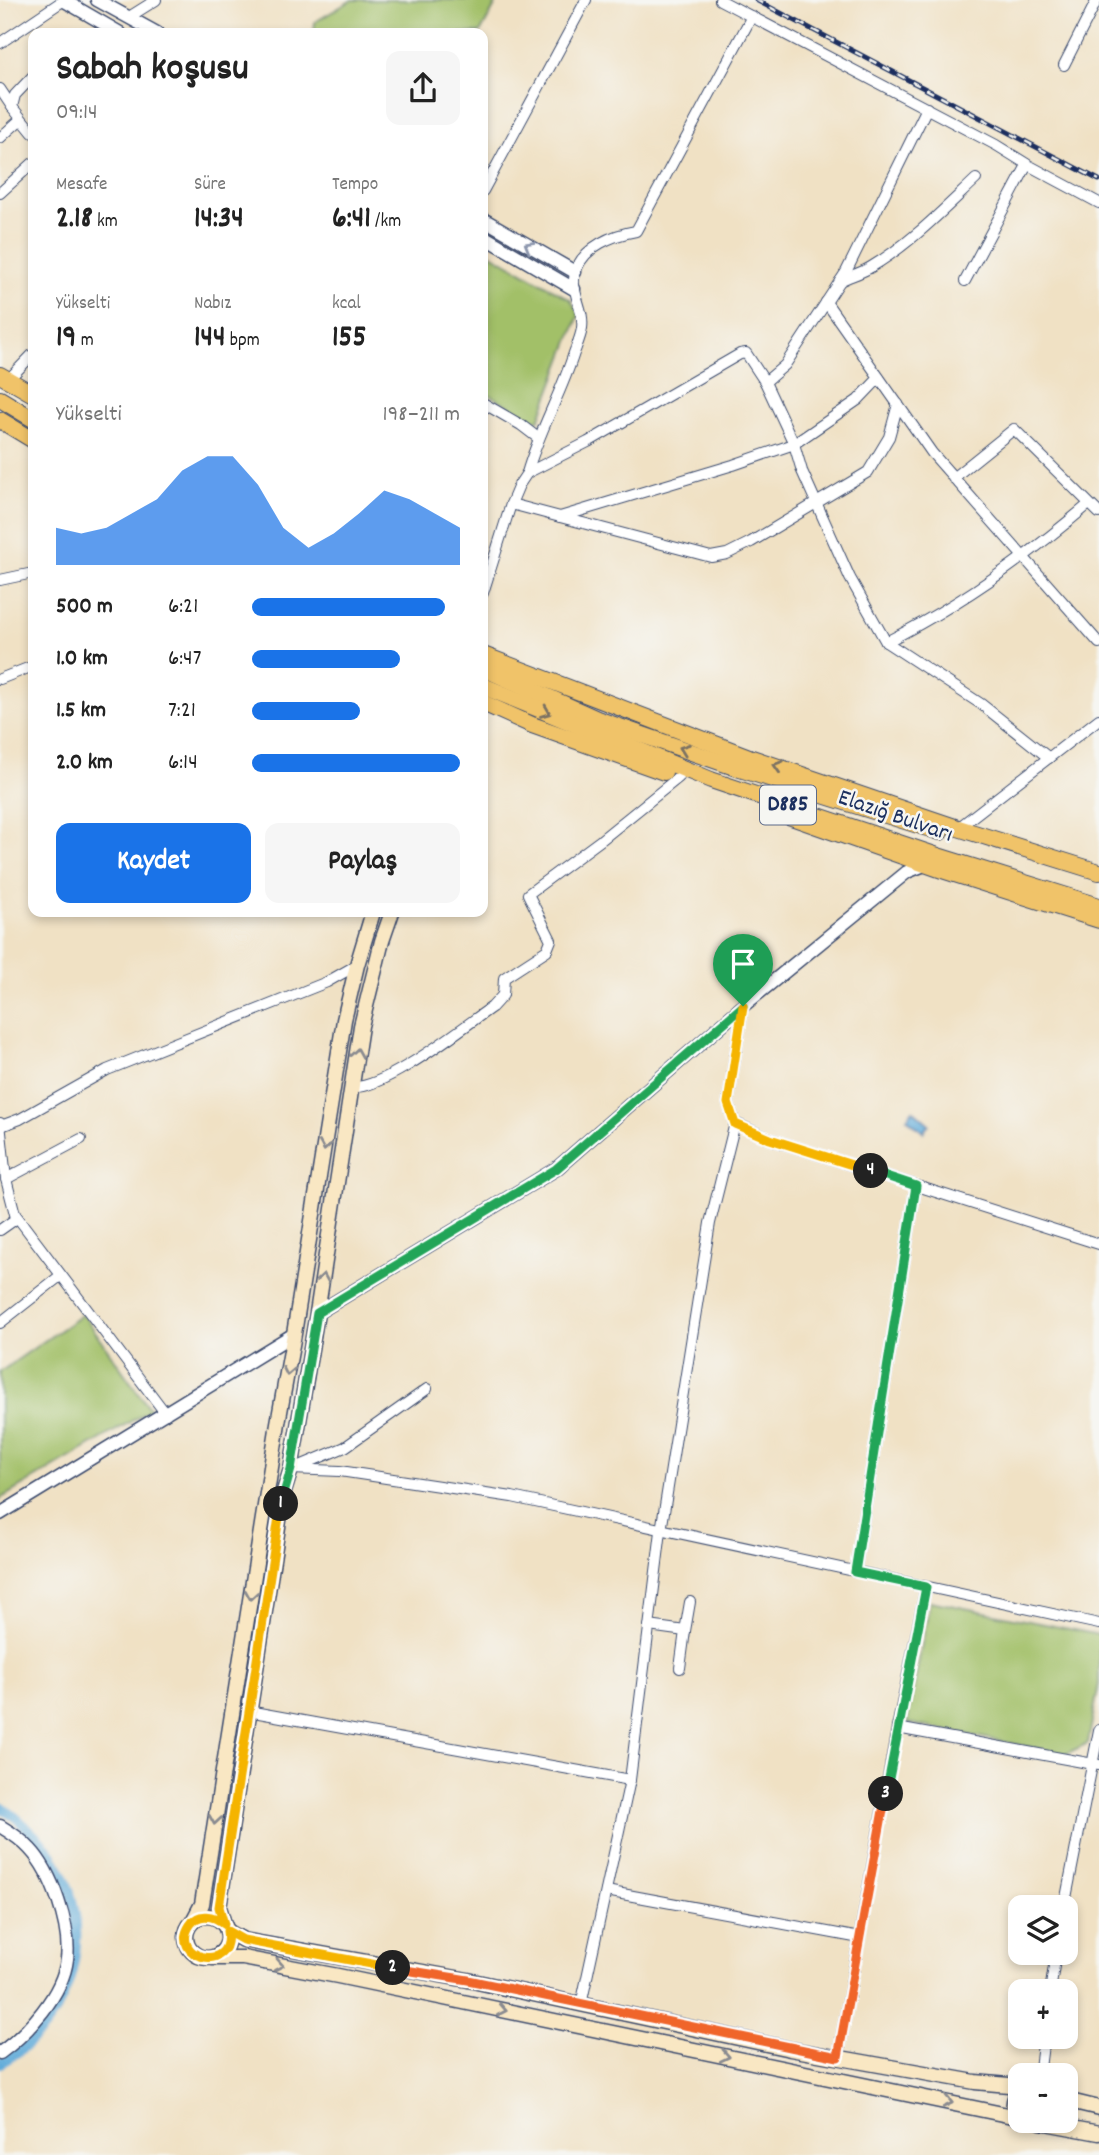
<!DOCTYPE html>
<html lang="tr">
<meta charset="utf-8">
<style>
:root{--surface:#fff;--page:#f6f6f6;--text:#222;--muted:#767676;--accent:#1a73e8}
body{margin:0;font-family:Dekko,sans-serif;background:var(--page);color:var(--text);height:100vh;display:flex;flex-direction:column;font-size:26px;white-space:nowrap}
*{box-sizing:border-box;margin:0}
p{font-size:23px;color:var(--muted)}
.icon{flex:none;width:38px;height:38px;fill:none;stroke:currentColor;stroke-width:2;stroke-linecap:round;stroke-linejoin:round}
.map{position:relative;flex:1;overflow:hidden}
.sheet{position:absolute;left:28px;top:28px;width:460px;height:889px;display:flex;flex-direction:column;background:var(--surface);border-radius:14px;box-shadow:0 4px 10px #0003}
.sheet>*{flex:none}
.tools{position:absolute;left:1008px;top:1895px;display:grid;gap:14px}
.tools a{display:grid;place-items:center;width:70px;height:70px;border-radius:14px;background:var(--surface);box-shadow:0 4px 10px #0003;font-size:35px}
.pin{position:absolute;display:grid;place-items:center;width:60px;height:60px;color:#fff;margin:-72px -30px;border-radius:50% 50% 50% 0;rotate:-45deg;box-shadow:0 0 7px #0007}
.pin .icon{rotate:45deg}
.km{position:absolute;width:35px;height:35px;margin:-18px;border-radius:50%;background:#222;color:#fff;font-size:19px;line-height:35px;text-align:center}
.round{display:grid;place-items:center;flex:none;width:74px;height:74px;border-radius:14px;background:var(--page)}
.summary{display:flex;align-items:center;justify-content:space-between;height:119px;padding:0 28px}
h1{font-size:38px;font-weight:700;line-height:52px}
.stats{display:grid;grid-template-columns:repeat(3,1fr);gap:10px;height:119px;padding:7px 28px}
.stats div{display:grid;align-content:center}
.stats b{font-size:30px;font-weight:700}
.stats small{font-size:19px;font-weight:400}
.stats p{font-size:19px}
.chart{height:196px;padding:14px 28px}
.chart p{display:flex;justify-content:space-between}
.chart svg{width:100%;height:126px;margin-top:7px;fill:var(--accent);opacity:.7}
.primary-button{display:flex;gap:14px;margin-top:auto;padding:14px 28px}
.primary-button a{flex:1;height:80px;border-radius:14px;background:var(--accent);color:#fff;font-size:28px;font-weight:700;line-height:80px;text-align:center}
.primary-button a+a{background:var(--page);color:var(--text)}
ul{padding:0 28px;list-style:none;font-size:23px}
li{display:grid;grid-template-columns:112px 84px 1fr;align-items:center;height:52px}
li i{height:18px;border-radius:9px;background:var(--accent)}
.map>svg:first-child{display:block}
</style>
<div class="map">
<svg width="1099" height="2155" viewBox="0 0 1099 2155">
<rect width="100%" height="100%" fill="#f6f6f2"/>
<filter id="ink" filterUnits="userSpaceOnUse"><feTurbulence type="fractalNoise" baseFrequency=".0143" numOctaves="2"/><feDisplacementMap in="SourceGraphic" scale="14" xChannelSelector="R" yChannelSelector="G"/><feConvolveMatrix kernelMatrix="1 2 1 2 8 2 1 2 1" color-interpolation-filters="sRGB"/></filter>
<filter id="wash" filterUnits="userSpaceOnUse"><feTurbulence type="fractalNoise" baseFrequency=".00686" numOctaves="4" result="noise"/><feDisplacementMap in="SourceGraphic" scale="28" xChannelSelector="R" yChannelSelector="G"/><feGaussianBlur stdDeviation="1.57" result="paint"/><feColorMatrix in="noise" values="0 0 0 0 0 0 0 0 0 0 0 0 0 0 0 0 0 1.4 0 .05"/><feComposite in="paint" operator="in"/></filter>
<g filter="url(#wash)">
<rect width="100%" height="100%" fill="#f0e1c4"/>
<g fill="#a2c067" stroke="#5e7862" stroke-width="2">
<path d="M 352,0 L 498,0 L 480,33 L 314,33 L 315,22 Z"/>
<path d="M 483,249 L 571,300 L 579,315 L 539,420 L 532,419 L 483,391 Z"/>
<path d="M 83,1314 L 150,1410 L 0,1499 L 0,1372 Z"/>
<path d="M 930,1601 L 1099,1635 L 1099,1684 L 1088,1743 L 1066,1754 L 907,1723 Z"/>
</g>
<path fill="#61abd9" stroke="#3e6d9c" stroke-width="2" d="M 913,1110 L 929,1124 L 923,1132 L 907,1118 Z"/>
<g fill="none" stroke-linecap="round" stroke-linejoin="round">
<path stroke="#61abd9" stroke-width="10" d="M 0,1807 C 13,1813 23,1824 33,1834 C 104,1901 84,2018 0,2063"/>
</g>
</g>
<g filter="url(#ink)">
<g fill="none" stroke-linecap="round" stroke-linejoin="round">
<defs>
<g id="minor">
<path d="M 720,0 L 996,145 L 1030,166 L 1099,203"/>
<path d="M 129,17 L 156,0"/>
<path d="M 0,43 L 64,0"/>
<path d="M 1064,65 L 1097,0"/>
<path d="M 33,76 L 15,95 L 12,107 L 33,133"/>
<path d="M 0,89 L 12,107"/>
<path d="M 0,138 L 21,119"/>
<path d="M 483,191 L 586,0"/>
<path d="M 0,193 L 33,163"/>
<path d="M 840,281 C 850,276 861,273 871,267 C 910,244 943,210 976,179"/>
<path d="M 965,281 L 1027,165"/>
<path d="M 826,302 L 932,453 L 1099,643"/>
<path d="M 8,380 L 33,354"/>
<path d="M 765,382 L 785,365 L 846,272 L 927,108"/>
<path d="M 483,403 L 521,425 L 538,438"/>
<path d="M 527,473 C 539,431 561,394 574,353 C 577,345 581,336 582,328 C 585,308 568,289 576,270 C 585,246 613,235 636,231 L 752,16"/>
<path d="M 953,478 L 1014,429 L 1099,513"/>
<path d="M 511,504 L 711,557 L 727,554 L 751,542 L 868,472 L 889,437 L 898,404"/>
<path d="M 560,517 L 733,465 L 794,444 L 858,400 L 879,378"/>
<path d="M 0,580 L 33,573"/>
<path d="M 483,593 L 511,504 L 519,485 L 527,473 L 588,442 L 740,354 L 746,353 L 765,382 L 794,444 L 802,471 L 850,578 L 886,642 L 981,704 L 1049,758"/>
<path d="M 886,642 C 960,605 1026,558 1089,504"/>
<path d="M 0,679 L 33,666"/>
<path d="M 958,828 L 1099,719"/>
<path d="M 743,1006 L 728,1103 L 735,1123 L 770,1139 L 1099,1244"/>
<path d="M 351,1087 C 383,1091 463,1027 492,1007 L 503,995 L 504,978 L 547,950 L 551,940 L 528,894 L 601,840 L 679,777"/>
<path d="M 0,1123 L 6,1179 L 15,1214 L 166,1414"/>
<path d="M 1,1126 L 20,1119 L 107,1070 L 327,982 L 357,965"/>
<path d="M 6,1179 L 81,1139"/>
<path d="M 0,1230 L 17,1218"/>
<path d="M 0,1323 L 60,1276"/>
<path d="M 295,1468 L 345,1447 L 427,1389"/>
<path d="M 291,1469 L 340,1471 L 512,1497 L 1099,1624"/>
<path d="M 855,1572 L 916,1186"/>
<path d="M 649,1626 L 685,1631 L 690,1602"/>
<path d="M 680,1668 L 685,1631"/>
<path d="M 248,1711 L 630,1780"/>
<path d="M 897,1728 L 1099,1765"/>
<path d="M 606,1891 L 860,1938"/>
<path d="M 1064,1908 L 1099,1730"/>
<path d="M 1050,1992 L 1056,1953"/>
<path d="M 581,2005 L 630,1780 L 661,1531 L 710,1223 L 735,1123"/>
<path d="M 838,2057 L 897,1728 L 926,1587"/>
<path d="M 1039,2076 L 1044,2037"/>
</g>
<g id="tertiary">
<path d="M 63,0 L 120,33"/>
<path d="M 97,0 L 157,33"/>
<path d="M 483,219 L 575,272"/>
<path d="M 483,236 L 574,289"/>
<path d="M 317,1313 L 556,1169 L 743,1006 L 907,872 L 927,864"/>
<path d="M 0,1514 L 294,1334"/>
<path d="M 0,1826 C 10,1832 22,1840 30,1849 C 52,1872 71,1927 67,1959 C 63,1994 28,2033 0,2053"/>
</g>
<g id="secondary">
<circle cx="207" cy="1937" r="21"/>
<path d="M 193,1921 L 202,1904 L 278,1423 L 294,1334 L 344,1020 L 357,965 L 373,912"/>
<path d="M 224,1924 L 219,1907 L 283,1495 L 291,1469 L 317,1313 L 361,1026 L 382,941 L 392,912"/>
<path d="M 227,1931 L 243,1940 L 468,1980 L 790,2049 L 975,2082 L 1020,2086"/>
<path d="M 212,1958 L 243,1958 L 338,1976 L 1017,2117"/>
<path d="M 1020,2090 C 1012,2099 1011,2110 1020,2119"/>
<path d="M 1066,2100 L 1099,2108"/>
<path d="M 1040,2122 L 1099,2133"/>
</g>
<g id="trunk">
<path d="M 0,375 L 33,394"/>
<path d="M 0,399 L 33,419"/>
<path d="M 0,420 L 33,440"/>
<path d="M 483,655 L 749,757 L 958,828 L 1099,872"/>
<path d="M 483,668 L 597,719 L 740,769 L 940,832"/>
<path d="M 483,686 L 711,780 L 938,856 L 1099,906"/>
<path d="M 483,703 L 532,725 L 664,772"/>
<path d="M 777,812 L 942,870 L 1099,920"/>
</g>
</defs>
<use href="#minor" stroke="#3b4a6d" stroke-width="12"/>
<use href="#tertiary" stroke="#3b4a6d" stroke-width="15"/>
<use href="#secondary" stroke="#3b4a6d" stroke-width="17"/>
<use href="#trunk" stroke="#3b4a6d" stroke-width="18"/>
<use href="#minor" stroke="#fff" stroke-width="10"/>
<use href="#tertiary" stroke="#fff" stroke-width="12"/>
<use href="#secondary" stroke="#f9e7c3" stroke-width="14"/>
<use href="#trunk" stroke="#f0c369" stroke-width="16"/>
<defs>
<path id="rail" d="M 756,0 L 1099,180"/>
</defs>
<use href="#rail" stroke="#1b2f5e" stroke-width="5"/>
<use href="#rail" stroke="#f6f6f2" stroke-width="2.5" stroke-dasharray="8" stroke-linecap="butt"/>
</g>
<defs><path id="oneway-chevron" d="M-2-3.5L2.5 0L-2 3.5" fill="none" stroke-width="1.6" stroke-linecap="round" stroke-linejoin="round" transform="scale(1.75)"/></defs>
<use stroke="#8d97ae" href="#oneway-chevron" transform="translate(529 246) rotate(-150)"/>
<g stroke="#7b7263">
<use href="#oneway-chevron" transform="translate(546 712) rotate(22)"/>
<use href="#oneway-chevron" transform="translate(684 749) rotate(-160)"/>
<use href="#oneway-chevron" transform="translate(778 766) rotate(-163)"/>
</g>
<g stroke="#8a8b90">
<use href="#oneway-chevron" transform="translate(357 1053) rotate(-81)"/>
<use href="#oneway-chevron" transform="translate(325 1146) rotate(99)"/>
<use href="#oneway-chevron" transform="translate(323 1278) rotate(-81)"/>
<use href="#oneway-chevron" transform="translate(288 1371) rotate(101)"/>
<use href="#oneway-chevron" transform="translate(251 1595) rotate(99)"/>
<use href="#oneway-chevron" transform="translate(215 1820) rotate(99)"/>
<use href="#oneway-chevron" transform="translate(279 1965) rotate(11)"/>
<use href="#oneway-chevron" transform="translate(502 2010) rotate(11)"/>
<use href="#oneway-chevron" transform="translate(725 2056) rotate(12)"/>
<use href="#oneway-chevron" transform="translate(948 2102) rotate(12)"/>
</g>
</g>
<g fill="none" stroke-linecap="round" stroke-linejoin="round" filter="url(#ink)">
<defs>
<path id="split-1" d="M 281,1504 L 291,1469 L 317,1313 L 556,1169 L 743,1006"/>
<path id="split-2" d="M 281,1504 L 219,1907 L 224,1924 C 214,1915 198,1912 190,1925 C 168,1958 234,1975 227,1931 L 243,1940 L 393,1968"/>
<path id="split-3" d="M 393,1968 L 468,1980 L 838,2057 L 886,1794"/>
<path id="split-4" d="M 871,1171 L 916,1186 L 855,1572 L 926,1587 L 886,1794"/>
<path id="split-5" d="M 743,1006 L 728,1103 L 735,1124 L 770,1139 L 871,1171"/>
</defs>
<use href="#split-1" stroke="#fff" stroke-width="14"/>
<use href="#split-2" stroke="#fff" stroke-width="14"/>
<use href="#split-3" stroke="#fff" stroke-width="14"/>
<use href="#split-4" stroke="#fff" stroke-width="14"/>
<use href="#split-5" stroke="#fff" stroke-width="14"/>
<use href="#split-1" stroke="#22a559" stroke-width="9"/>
<use href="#split-2" stroke="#f5b400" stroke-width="9"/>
<use href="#split-3" stroke="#f0652b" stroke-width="9"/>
<use href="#split-4" stroke="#22a559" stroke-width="9"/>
<use href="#split-5" stroke="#f5b400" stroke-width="9"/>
</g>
<g text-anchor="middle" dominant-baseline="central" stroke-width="5" stroke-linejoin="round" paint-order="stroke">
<rect fill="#f6f6f2" stroke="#5d6b8a" stroke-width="2" x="760" y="785.5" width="56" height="39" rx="5"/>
<g font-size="23" font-weight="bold" fill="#1b2f5e">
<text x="788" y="805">D885</text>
</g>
<g font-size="24" fill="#1b2f5e" stroke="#f6f6f2">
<text transform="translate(895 817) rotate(19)">Elazığ Bulvarı</text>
</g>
</g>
</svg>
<div class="tools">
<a><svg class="icon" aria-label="layers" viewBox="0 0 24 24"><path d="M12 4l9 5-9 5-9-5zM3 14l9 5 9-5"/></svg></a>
<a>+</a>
<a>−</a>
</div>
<div class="pin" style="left:743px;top:1006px;background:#1e9e55"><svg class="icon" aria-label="arrive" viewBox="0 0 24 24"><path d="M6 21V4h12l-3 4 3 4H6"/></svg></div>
<b class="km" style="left:281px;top:1504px">1</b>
<b class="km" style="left:393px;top:1968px">2</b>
<b class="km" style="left:886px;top:1794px">3</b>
<b class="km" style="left:871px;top:1171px">4</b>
<section class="sheet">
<div class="summary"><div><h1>Sabah koşusu</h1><p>09:14</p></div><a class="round"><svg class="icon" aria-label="share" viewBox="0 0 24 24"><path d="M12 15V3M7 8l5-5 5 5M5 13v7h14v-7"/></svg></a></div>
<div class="stats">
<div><p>Mesafe</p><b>2.18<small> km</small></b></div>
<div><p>Süre</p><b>14:34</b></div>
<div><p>Tempo</p><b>6:41<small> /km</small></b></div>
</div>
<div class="stats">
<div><p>Yükselti</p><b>19<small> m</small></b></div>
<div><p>Nabız</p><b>144<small> bpm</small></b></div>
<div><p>kcal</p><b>155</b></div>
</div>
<div class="chart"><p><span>Yükselti</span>198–211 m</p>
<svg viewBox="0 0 160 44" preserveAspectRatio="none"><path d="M0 44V31L10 33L20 31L30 26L40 21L50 11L60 6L70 6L80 16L90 31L100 38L110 33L120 26L130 18L140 21L150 26L160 31V44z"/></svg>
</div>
<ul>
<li><b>500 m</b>6:21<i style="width:93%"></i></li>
<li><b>1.0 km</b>6:47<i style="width:71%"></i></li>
<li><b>1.5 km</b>7:21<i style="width:52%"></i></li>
<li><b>2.0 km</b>6:14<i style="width:100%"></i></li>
</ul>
<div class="primary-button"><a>Kaydet</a><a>Paylaş</a></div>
</section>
</div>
